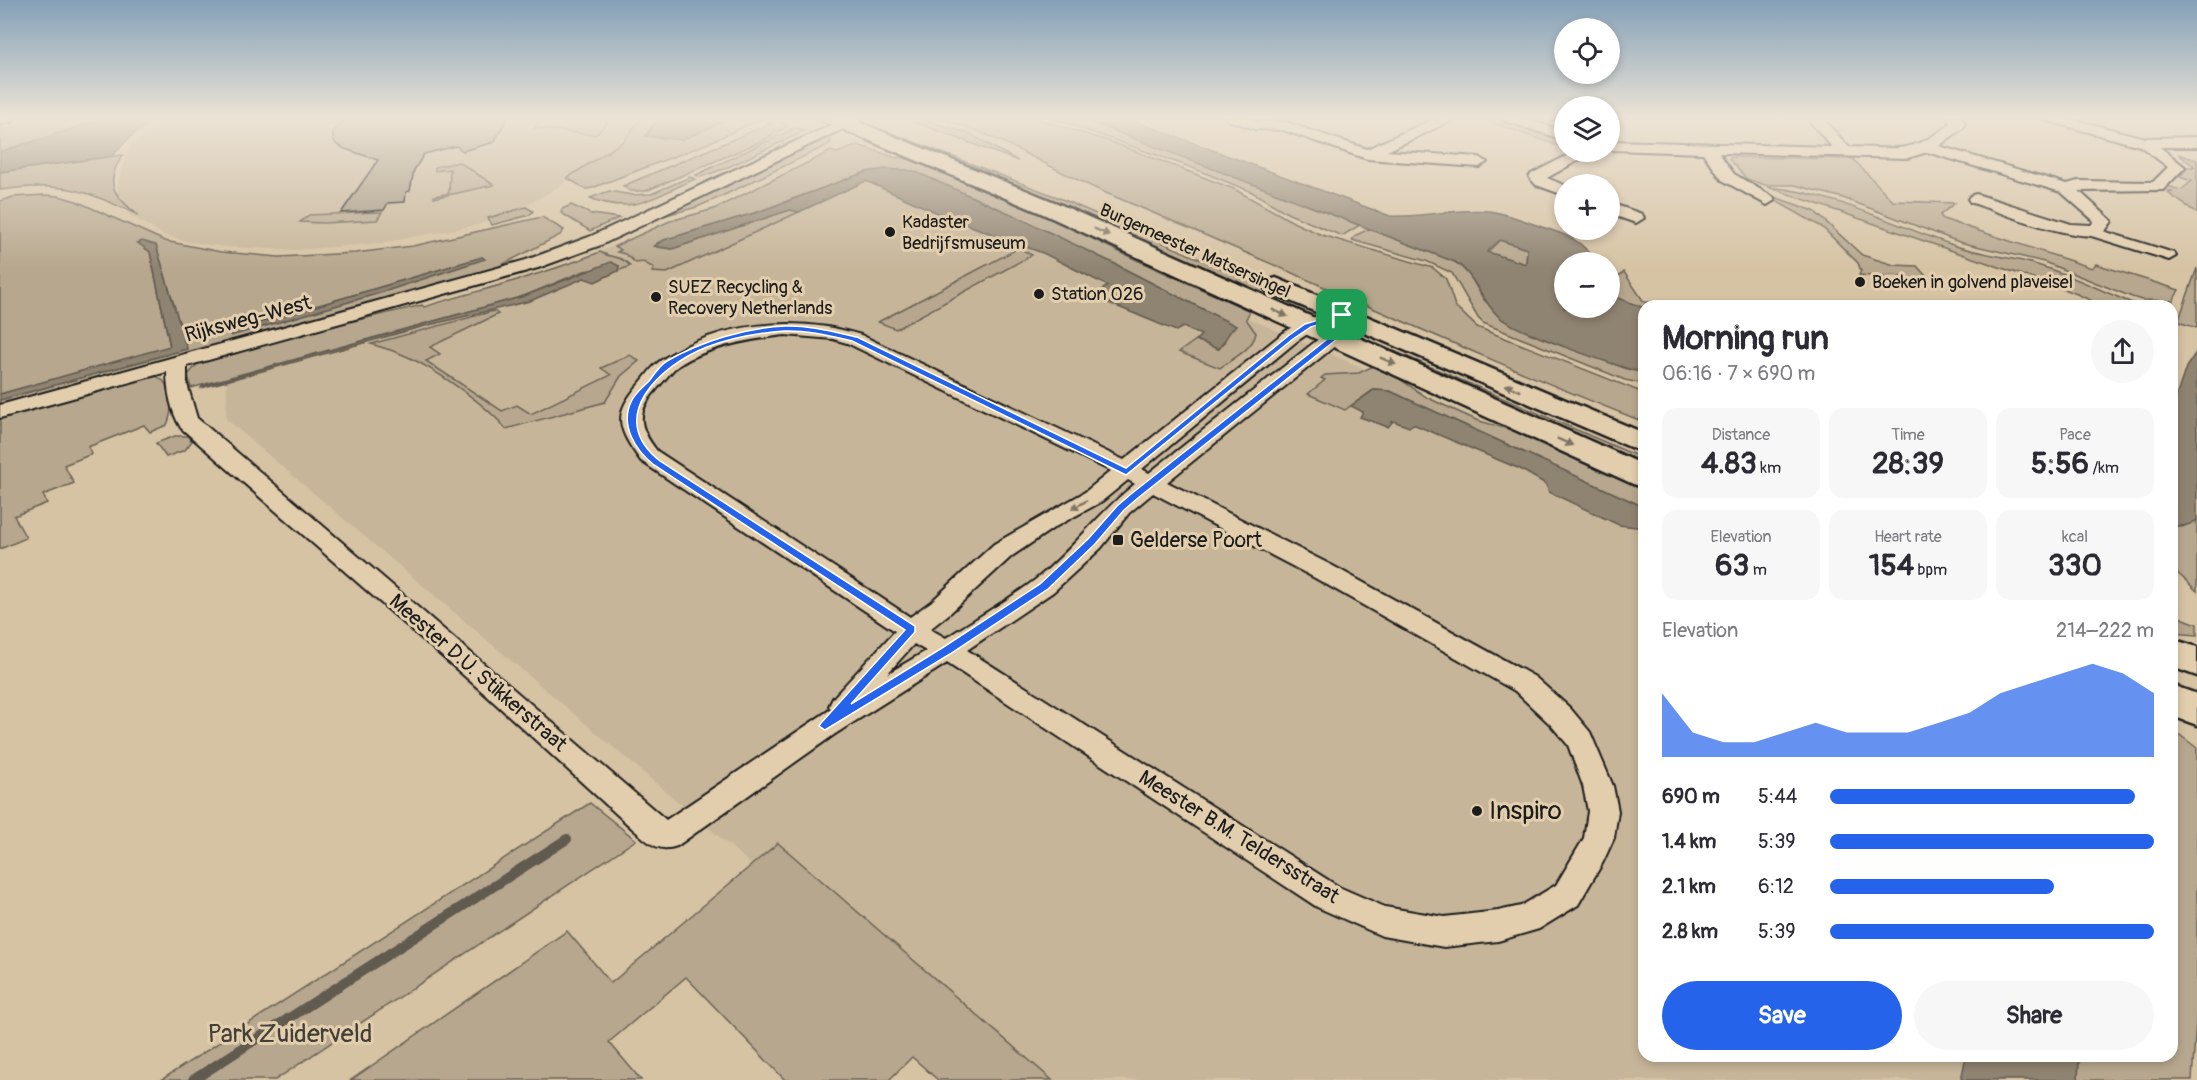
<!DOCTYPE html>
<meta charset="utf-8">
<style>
:root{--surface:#fff;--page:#f7f7f7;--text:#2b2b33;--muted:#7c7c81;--accent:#2563eb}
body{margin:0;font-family:Pangolin,sans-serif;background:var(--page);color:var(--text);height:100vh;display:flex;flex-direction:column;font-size:22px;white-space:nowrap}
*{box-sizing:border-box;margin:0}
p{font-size:20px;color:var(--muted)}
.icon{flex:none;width:33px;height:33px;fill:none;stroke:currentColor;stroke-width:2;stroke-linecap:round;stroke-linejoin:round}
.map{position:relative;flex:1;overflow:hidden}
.details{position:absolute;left:1638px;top:300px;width:540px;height:762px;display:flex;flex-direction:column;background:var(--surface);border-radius:18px;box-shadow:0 3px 9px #0003}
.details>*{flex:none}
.buttons{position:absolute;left:1554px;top:18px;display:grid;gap:12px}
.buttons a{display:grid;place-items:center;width:66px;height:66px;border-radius:50%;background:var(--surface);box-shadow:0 3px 9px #0003;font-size:30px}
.pin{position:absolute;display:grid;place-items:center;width:51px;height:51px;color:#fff;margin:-26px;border-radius:12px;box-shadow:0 3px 9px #0006}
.round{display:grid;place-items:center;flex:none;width:63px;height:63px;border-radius:32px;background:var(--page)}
.overview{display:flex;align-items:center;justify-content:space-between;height:102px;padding:0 24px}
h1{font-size:33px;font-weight:700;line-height:45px}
.figures{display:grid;grid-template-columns:repeat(3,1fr);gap:9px;height:102px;padding:6px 24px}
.figures div{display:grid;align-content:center;border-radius:15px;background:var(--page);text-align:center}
.figures b{font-size:30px;font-weight:700}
.figures small{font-size:16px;font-weight:400}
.figures p{font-size:16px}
.chart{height:168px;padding:12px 24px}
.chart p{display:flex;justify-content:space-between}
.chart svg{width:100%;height:108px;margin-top:6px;fill:var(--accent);opacity:.7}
.button{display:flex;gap:12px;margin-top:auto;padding:12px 24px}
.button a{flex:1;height:69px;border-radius:36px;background:var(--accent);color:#fff;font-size:24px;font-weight:700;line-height:69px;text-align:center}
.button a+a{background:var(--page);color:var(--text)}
ul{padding:0 24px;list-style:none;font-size:20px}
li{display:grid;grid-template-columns:96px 72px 1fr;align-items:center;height:45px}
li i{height:15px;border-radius:8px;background:var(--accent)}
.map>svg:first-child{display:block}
</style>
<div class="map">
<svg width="2197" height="1080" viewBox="0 0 2197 1080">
<rect width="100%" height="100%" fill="#d6c3a4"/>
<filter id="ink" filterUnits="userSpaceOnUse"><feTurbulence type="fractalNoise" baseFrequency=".0167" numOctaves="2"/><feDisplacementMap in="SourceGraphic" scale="12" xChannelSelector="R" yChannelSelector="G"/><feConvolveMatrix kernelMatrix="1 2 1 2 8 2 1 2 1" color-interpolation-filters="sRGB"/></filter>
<g filter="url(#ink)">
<g fill="#c6b599">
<path d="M 167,117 L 648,117 L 632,138 L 561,185 L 526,206 L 478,225 L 381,243 L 295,250 L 226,247 L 184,241 L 162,234 L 131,216 L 116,198 L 119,179 L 129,147 Z"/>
<path d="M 918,162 L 1239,314 L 1644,491 L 1644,1056 L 2090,1056 L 2084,1080 L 1006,1080 L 226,419 L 228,362 L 385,328 L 830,169 Z"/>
</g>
<g fill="#b7a78e" stroke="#6a6255" stroke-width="1.5" fill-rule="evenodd">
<path d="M 20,117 L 110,117 L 0,152 L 0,122 Z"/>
<path d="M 543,117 L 551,117 L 552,120 L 578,117 L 612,117 L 596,135 L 534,128 Z"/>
<path d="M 642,117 L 659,117 L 645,136 L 683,139 L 733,117 L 773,117 L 788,126 L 762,141 L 646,191 L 630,191 L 623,186 L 772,123 L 761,119 L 704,145 L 592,188 L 586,189 L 567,178 L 624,141 Z"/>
<path d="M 916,117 L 970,134 L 1018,161 L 909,120 Z"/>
<path d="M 932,117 L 1035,118 L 1114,143 L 1234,189 L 1295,223 L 1322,235 L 1433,268 L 1446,279 L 1455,306 L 1477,327 L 1644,393 L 1644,422 C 1463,351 1286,268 1106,193 C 1047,168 995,131 932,117 Z"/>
<path d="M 1049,117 L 1078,117 L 1360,225 L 1342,236 L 1289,214 L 1252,192 L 1190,167 Z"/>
<path d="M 1476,117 L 1497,117 L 1564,141 L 1564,143 L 1559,146 Z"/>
<path d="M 795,128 L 805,131 L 724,169 L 700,177 L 696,175 Z"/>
<path d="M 886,131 L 1057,197 L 1278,293 L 1269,299 L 881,133 Z"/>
<path d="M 827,138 L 831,141 L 830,144 L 720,197 L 697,207 L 662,216 Z"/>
<path d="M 858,145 L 897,158 L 901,157 C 971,176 1035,210 1099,242 C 1149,267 1200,288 1250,311 L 1246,319 L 1256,333 C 1253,349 1232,359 1220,368 L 1179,352 L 1196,340 L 1219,349 L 1224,343 L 1226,334 L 1117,265 L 1011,214 L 907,170 L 866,172 L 758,212 L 664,240 L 657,243 L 657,247 L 672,249 L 790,210 L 799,212 L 667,273 L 652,272 L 654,268 L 643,262 L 636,263 L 625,254 L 617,252 L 621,250 L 615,246 L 670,221 L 714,209 L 831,151 L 837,153 Z"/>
<path d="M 2178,154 L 2197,160 L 2197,213 L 2168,193 L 2172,192 L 2165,189 L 2167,186 L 2181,190 L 2192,181 L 2179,177 L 2186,170 L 2182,167 L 2195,167 Z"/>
<path d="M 123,155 C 103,183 114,196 138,215 C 82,189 63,181 0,190 L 0,172 Z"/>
<path d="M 1732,157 L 1853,159 L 1893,201 L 1955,203 L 1940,215 L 1943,219 L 2092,268 L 2096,264 L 2179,290 L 2173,301 L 2142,300 L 2132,297 L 2044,262 L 1959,242 L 1843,198 L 1795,185 L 1765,185 L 1747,179 L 1729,159 Z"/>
<path d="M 459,162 L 494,185 L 434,198 L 434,196 L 449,193 L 450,169 L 435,171 L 435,167 Z"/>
<path d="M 690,177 L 695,179 C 654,196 635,216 590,198 L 609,191 L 632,195 L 651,194 Z"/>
<path d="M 1768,187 C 1833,193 1889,223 1950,244 C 1977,254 2006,256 2034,264 C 2070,274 2105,293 2140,306 L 2103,306 L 2077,294 Z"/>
<path d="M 44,195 L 59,196 L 76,201 L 165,241 L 221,252 L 279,257 L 355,253 L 413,246 L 542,217 L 564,230 L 560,235 L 490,271 L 0,407 L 0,400 L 187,349 L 156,245 L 138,243 L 150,252 L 170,347 L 0,394 L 0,201 L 13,197 ZM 482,257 L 484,259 L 228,332 Z"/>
<path d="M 1772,196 L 1814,211 L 1862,255 L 1894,265 L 1917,266 L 1934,285 L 1895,275 L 1883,276 L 1885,280 L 1870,276 L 1859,275 L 1861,271 L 1858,263 L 1822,227 L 1769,197 Z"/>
<path d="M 571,205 L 591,214 L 619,218 L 590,231 L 561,213 L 562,209 Z"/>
<path d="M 526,207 L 533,211 L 530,215 L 492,225 L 488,218 Z"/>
<path d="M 382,212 L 377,220 L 324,223 L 300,222 L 309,215 Z"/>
<path d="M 1369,229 L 1455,262 L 1466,269 L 1484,300 L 1513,325 L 1627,369 L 1644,373 L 1644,384 L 1625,380 L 1483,323 L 1478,318 L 1452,273 L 1426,261 L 1352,240 L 1356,235 Z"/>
<path d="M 1499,240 L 1527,249 L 1526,264 L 1487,252 Z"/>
<path d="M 1019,248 L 1032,255 L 896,329 L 878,322 Z"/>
<path d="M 600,252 C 612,259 621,255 630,266 L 618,271 L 619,266 L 584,271 L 524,296 L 191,388 L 188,375 L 198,363 L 324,328 L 422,305 L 424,307 C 483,289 543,275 600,252 Z"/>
<path d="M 2197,268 L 2197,328 L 2178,322 Z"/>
<path d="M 1610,272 L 1619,276 L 1624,272 L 1644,302 L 1663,303 L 1665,306 L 1644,306 L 1644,308 L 1610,295 Z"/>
<path d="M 494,311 L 498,314 L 430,347 L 440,354 L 426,361 L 502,411 L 517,405 L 531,414 L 611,375 L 601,368 L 630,355 L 639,361 L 621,376 L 605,402 L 506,429 C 486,404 431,366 401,354 C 392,350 381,347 371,344 Z"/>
<path d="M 1394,351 L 1644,459 L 1644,464 L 1391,353 Z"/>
<path d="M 1373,366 L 1398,378 L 1428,398 L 1476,420 L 1515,431 L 1644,487 L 1644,507 L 1390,391 L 1373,390 L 1345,410 L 1308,394 L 1325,380 L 1321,378 L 1325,375 L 1359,373 Z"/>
<path d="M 152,375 C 173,379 174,409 167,425 L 150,432 L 144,425 L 88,447 L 92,454 L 64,465 L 74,483 L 43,495 L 47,503 L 14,516 L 26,538 L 0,549 L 0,419 Z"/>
<path d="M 175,436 L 187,436 L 192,441 L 185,450 L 166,457 L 156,443 Z"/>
<path d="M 2197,520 L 2197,591 L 2172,568 L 2172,525 L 2182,527 Z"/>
<path d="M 2172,614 L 2197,624 L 2197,635 L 2172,633 Z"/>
<path d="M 2172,729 L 2197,748 L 2197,1008 L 2192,1080 L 2078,1080 L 2079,1056 L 2172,1056 Z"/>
<path d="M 590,803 L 636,840 L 275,1080 L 161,1080 Z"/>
<path d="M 778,843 L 1052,1080 L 938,1080 L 912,1057 L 889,1080 L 785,1080 L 686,977 L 609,1042 L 641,1080 L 351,1080 L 567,931 L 611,983 Z"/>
</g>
<g fill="#8f8371" stroke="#615a4f" stroke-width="1.5" fill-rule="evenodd">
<path d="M 110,117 L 158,117 L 130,137 L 112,156 L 0,172 L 0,152 Z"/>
<path d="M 659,117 L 733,117 L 682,140 L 646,136 Z"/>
<path d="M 1078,117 L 1124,117 L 1390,216 C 1423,218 1455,208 1488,211 C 1508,213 1526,222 1545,228 C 1561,233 1579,239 1589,253 L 1590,262 L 1564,262 L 1564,308 L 1610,308 L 1610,295 L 1644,308 L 1644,373 C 1619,367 1513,331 1498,316 C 1481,300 1475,275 1455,262 ZM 1500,240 L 1527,249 L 1526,264 L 1487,252 Z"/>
<path d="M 886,169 L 914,171 L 1011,214 L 1117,265 L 1236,326 C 1226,334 1226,341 1218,349 L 1196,340 L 1201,335 L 1183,327 L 1176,331 L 1092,296 L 1108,286 L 1045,254 L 947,217 L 866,181 L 799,212 L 790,210 L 672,249 L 654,246 L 664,240 L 758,212 L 866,172 Z"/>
<path d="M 142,241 L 156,245 L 187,349 L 0,400 L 0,394 L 170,346 L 150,252 L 138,243 Z"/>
<path d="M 482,257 L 485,259 L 380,293 L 231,336 L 228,332 Z"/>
<path d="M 611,262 L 619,266 L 618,271 L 595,282 L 584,278 L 530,301 L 425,326 L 201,388 L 202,386 L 524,296 Z"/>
<path d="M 2197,351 L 2197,520 C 2189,526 2182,527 2172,525 L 2172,409 L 2186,367 Z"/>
<path d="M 1374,390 L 1390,391 L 1644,507 L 1644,528 L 1619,525 L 1549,492 L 1546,484 L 1520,469 L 1413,424 L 1409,427 L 1393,421 L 1388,427 L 1360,417 L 1363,412 L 1351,406 Z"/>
<path d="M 1966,1056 L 2079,1056 L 2078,1080 L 1961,1080 Z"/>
</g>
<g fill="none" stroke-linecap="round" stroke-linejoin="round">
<path stroke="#615a4f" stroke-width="10" d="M 193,1080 L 567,839"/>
</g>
<path fill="#a1957e" stroke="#1c1c1c" stroke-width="1.5" d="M 347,117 L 508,117 L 494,142 L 463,151 L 456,146 L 424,154 L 414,170 L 410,191 L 406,192 L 405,202 L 388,203 L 384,210 L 341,213 L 378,160 L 345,149 L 336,144 L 333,139 L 333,131 Z"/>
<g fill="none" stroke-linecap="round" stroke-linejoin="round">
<defs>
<path id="pedestrian" d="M 2090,227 L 2174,253 L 2176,256 L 2169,260 L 2085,234 L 2084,231 Z"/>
<g id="minor">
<path d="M 1226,117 L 1246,117 L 1257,121 L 1285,122 L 1367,149 L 1437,117 L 1455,117 L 1453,120 L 1387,151 L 1479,157 L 1487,162 L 1479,167 L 1367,159 L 1283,130 L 1255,129 L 1228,120 Z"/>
<path d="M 1500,117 L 1520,117 L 1564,131 L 1564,140 L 1502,120 Z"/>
<path d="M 1806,117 L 1821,117 L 1849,147 C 1896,148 1910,155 1950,124 L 1948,117 L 1962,117 L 1965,125 L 1963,128 L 1939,146 L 2067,184 L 2078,181 L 2153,182 L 2168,167 L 2140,146 L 2044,120 L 2042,117 L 2064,117 L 2145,138 L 2197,137 L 2197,147 L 2160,147 L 2185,167 L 2163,190 L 2079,191 L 2112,221 C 2109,226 2105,232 2100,234 C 2077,243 1996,211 1970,202 L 1968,199 L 1970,196 L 1976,194 L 2071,224 L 2091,225 L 2094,221 L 2061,192 L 1927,152 L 1908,158 L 1719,153 L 1734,174 L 1773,197 L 1775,200 L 1767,205 L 1722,180 L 1703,153 L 1610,150 L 1610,141 L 1832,147 Z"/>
<path d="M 844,119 L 849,120 L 851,123 L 849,126 L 601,245 L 538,268 L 187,366 L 187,384 L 197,418 L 666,820 L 831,709 L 829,706 L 833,698 L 895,631 L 641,461 C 617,428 612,414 641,382 C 647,375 654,364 663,359 C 719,322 797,315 861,335 L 1124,460 L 1283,333 L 1301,321 L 1342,309 L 1349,311 L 1352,315 L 1341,341 L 1167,482 L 1333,566 L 1535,677 L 1570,708 L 1590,732 L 1613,786 L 1618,811 L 1614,838 L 1603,862 L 1578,905 L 1539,929 L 1498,941 L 1444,947 L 1382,936 L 1317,907 L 947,663 L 835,734 L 677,846 C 657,853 649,842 634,830 L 485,694 L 181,428 C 171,412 167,390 167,372 L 0,418 L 0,405 L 526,260 L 589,237 ZM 1329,325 L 1325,334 L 1149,473 L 1142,469 L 1297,341 L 1315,329 ZM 785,335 L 833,339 L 847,343 L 1111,471 L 1085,492 L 994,544 L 932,601 L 910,617 L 657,451 C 639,428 635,413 656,390 C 662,383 668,375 674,369 C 701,347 752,339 785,335 ZM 1128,480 L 1135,484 C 1099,512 1072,551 1035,580 C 1007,601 975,619 946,638 L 930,629 L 950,613 L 1012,556 L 1055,527 L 1101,502 ZM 1153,493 L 1315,578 L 1515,691 L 1550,724 L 1568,745 L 1583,786 L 1588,811 L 1584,838 L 1556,885 L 1521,906 L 1498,911 L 1444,917 L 1385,907 L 1339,887 L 967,650 L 1053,592 L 1101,548 L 1129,513 ZM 914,644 L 926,651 L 887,674 Z"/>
<path d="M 1574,152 L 1593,152 L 1547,178 L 1564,185 L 1564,195 L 1536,185 L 1529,177 L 1531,174 Z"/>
<path d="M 1610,203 L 1642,214 L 1644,218 L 1636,223 L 1610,214 Z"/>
</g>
<path id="tertiary" d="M 842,117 L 864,117 C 858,126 847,129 837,127 L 835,123 Z"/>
<g id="secondary">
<path d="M 820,117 L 847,117 L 1057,203 L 1644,465 L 1644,487 L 1633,484 L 1041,213 L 823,121 Z"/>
<path d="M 1276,278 L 1644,433 L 1644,453 L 1267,291 L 1263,286 L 1267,281 Z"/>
<path d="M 2172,639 L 2197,647 L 2197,676 L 2172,667 Z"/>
<path d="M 2172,685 L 2197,694 L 2197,725 L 2172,716 Z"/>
</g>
<path id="motorway" d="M 0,117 L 15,117 L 12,121 L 0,124 Z"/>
</defs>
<use href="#pedestrian" stroke="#1c1c1c" stroke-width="4"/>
<use href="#minor" stroke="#1c1c1c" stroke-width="4"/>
<use href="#tertiary" stroke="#1c1c1c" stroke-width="4"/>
<use href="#secondary" stroke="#1c1c1c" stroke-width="5"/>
<use href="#motorway" stroke="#1c1c1c" stroke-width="5"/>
<use href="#pedestrian" fill="#e2cead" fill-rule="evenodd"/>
<use href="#minor" fill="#e2cead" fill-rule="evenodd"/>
<use href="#tertiary" fill="#e2cead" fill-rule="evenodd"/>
<use href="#secondary" fill="#e2cead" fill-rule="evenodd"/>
<use href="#motorway" fill="#e2cead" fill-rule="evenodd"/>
</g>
<defs><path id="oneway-solid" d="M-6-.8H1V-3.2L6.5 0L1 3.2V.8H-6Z" transform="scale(1.5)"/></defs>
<g fill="#7f7564">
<use href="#oneway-solid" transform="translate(1102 232) rotate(24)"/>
<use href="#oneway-solid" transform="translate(1280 313) rotate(24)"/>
<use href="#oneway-solid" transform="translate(1388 361) rotate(24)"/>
<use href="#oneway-solid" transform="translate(1513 388) rotate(-157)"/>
<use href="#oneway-solid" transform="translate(1565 442) rotate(24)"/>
<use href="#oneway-solid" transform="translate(1079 505) rotate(151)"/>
</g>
</g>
<linearGradient id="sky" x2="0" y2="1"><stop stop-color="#84a0b8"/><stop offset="0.44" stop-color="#ede4d6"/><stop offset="1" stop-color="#ede4d6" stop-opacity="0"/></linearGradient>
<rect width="2197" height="268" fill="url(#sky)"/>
<path fill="#2563eb" stroke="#fff" stroke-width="1.5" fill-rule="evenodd" d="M 1342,313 L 1346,315 L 1337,339 L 1138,498 L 1124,510 L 1095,544 L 1048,589 L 950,654 L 825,730 L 819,726 L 821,723 L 905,630 L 654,465 C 635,450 620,425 631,402 C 634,394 643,387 649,381 C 654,374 660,365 667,361 C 702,341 745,328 785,326 C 809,325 834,332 857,337 L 1126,468 L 1288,336 L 1305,324 ZM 1337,319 L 1331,336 L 1131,494 L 1117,506 L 1088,539 L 1040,584 L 942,648 L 851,704 L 915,632 L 915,626 L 660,461 C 604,417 661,365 707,347 C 731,338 758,333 784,331 C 806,330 830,336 852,341 L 1126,475 L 1293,339 L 1311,327 Z"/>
<g fill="#1c1c1c" stroke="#e2cead" stroke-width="2">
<circle cx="890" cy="232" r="6"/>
<circle cx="1860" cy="282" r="6"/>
<circle cx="1039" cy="294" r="6"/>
<circle cx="656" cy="297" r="6"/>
<rect x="1112" y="534" width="12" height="12" rx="3"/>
<circle cx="1477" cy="811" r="6"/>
</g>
<g text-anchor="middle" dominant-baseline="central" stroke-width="6" stroke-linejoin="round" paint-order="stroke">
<g font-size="18" fill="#1c1c1c" stroke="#e2cead" text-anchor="start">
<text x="902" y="222">Kadaster<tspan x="902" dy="21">Bedrijfsmuseum</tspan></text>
<text x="1872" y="282">Boeken in golvend plaveisel</text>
<text x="668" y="287">SUEZ Recycling &amp;<tspan x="668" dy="21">Recovery Netherlands</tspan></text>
<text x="1051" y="294">Station 026</text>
</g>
<g font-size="18" fill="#1c1c1c" stroke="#e2cead">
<text transform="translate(1195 251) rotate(24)">Burgemeester Matsersingel</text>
</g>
<g font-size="21" fill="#1c1c1c" stroke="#e2cead">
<text transform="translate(248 319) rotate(-15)">Rijksweg-West</text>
<text transform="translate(478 673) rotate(41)">Meester D.U. Stikkerstraat</text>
<text transform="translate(1239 837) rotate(32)">Meester B.M. Teldersstraat</text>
</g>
<g font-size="21" fill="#1c1c1c" stroke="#e2cead" text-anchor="start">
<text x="1130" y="540">Gelderse Poort</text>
</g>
<g font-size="26" fill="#1c1c1c" stroke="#e2cead" text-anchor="start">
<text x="1489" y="811">Inspiro</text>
</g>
<g font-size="26" fill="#433f38" stroke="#e2cead">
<text x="290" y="1034">Park Zuiderveld</text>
</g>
</g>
</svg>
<div class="buttons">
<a><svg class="icon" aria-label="locate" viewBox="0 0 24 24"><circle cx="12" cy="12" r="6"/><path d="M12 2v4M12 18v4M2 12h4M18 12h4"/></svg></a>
<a><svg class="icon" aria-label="layers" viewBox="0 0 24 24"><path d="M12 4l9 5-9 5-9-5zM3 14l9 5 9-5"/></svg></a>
<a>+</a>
<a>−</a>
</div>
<div class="pin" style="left:1342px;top:315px;background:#1e9e55"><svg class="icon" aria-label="arrive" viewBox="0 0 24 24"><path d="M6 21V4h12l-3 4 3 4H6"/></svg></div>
<section class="details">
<div class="overview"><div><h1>Morning run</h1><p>06:16 · 7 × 690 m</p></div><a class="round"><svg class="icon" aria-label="share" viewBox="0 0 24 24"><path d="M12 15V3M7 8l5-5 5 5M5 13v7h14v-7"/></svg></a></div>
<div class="figures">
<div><p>Distance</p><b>4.83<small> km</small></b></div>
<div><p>Time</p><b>28:39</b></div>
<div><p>Pace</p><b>5:56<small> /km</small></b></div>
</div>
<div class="figures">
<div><p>Elevation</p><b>63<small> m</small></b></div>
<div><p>Heart rate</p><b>154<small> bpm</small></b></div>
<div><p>kcal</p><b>330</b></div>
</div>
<div class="chart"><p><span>Elevation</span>214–222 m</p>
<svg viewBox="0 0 160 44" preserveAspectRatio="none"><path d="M0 44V18L10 34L20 38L30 38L40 34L50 30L60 34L70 34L80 34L90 30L100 26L110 18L120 14L130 10L140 6L150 10L160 18V44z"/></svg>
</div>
<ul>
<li><b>690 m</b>5:44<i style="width:94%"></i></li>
<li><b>1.4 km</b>5:39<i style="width:100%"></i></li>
<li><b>2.1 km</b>6:12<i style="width:69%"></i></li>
<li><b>2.8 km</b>5:39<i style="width:100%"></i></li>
</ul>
<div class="button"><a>Save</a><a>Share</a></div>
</section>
</div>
